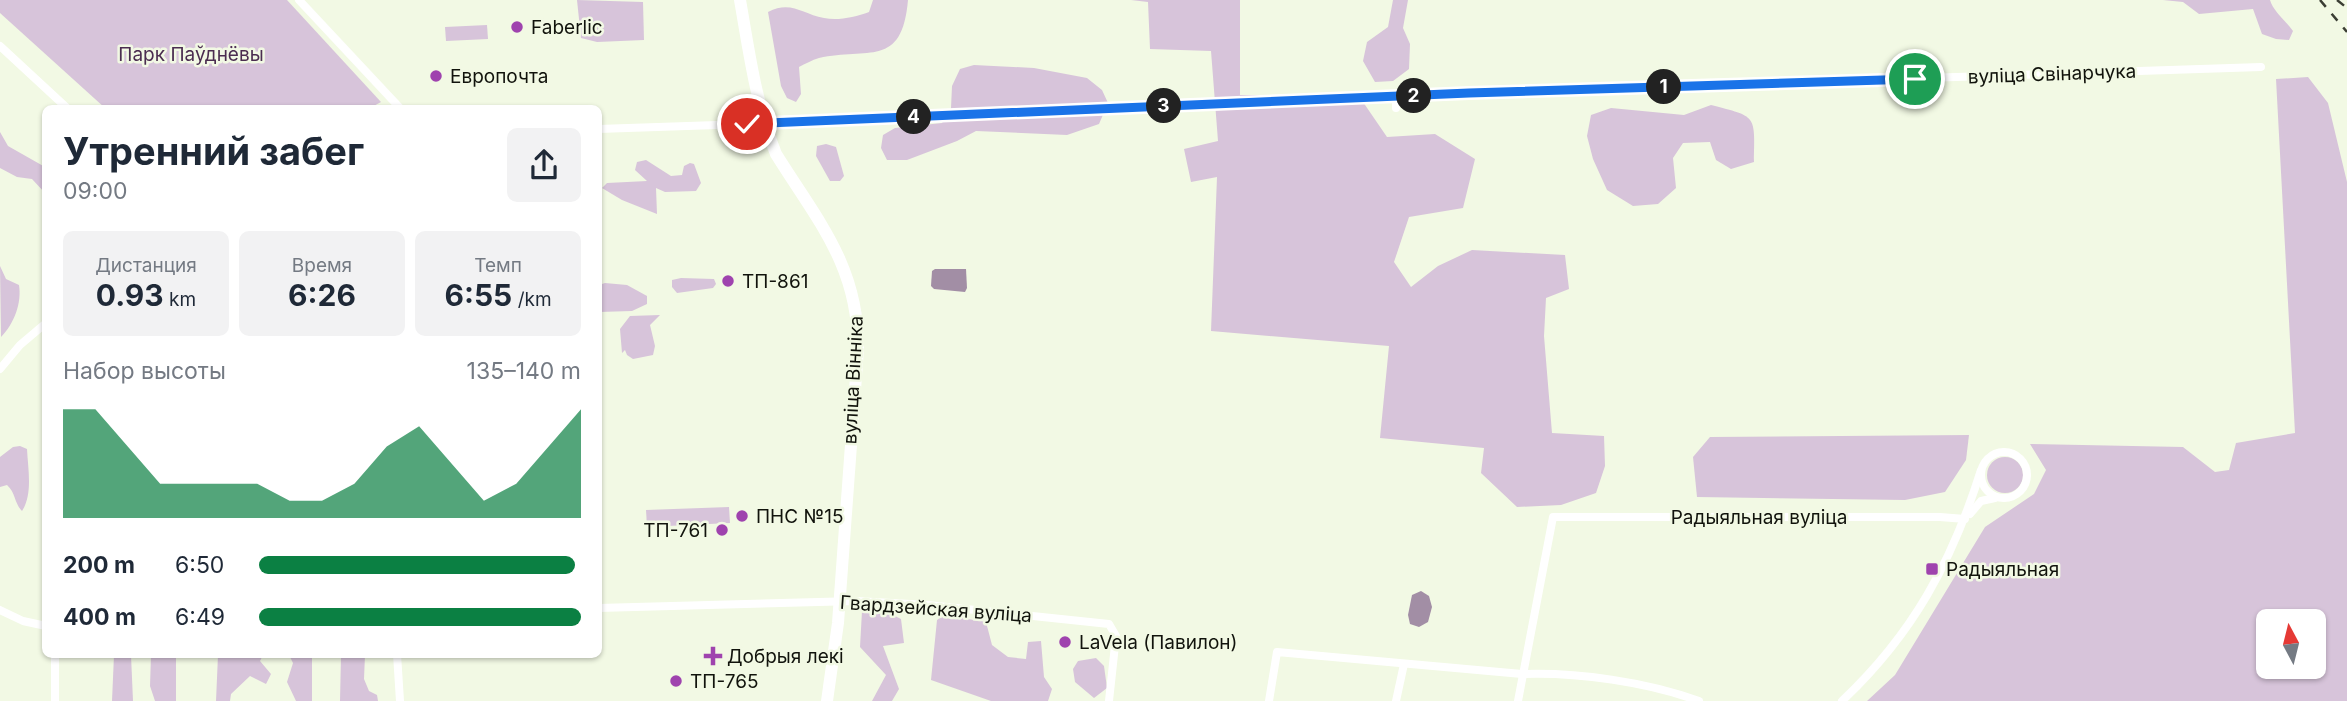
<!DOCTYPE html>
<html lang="ru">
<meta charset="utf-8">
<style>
:root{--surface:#fff;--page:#f2f2f3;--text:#1f2937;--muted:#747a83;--accent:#0b8043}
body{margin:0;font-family:Inter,sans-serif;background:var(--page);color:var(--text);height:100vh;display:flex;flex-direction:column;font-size:26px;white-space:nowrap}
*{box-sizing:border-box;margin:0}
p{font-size:23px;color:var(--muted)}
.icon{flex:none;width:38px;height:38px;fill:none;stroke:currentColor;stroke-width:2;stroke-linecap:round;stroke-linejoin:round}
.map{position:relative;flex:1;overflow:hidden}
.side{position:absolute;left:42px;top:105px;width:560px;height:553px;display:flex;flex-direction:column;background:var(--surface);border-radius:10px;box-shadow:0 2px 5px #0004}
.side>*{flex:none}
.needle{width:46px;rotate:353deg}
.controls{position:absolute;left:2256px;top:609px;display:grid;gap:14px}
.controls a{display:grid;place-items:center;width:70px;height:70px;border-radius:10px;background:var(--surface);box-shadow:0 2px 5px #0004;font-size:35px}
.pin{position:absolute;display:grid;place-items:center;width:60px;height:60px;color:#fff;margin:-30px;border:4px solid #fff;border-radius:50%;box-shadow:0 2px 7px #0007}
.km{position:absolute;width:35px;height:35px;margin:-18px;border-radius:50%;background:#222;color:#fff;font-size:19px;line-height:35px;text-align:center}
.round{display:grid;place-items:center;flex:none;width:74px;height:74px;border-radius:10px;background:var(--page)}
.summary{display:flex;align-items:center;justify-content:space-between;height:119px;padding:0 21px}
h1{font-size:38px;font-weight:700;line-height:52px}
.stats{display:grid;grid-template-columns:repeat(3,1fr);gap:10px;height:119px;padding:7px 21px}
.stats div{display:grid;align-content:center;border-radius:10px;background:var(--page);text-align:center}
.stats b{font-size:30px;font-weight:700}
.stats small{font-size:19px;font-weight:400}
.stats p{font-size:19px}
.chart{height:196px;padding:14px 21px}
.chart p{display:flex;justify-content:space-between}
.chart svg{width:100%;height:126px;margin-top:7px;fill:var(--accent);opacity:.7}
ul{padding:0 21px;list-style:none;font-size:23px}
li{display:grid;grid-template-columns:112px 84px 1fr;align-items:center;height:52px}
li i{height:18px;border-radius:9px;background:var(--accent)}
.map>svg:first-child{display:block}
</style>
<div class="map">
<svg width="2347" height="701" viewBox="0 0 2347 701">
<rect width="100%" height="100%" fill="#f2f9e4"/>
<g fill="#d7c4da" fill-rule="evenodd">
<path d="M 0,0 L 287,0 L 381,102 L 370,108 L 105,108 L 0,13 Z"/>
<path d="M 577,0 L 643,2 L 644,40 L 597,42 L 581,38 Z"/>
<path d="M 873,0 L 908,0 C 902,69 868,47 819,58 C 812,60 805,64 799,67 L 801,94 L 796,102 L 787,98 L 781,86 L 768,12 C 791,0 802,14 824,18 C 838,21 855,17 869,12 Z"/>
<path d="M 1131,0 L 1240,0 L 1240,95 L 1311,95 L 1363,102 L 1387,137 L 1435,134 L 1475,159 L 1463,208 L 1409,217 L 1394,262 L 1411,287 L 1438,266 L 1472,250 L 1565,255 L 1569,289 L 1546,298 L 1544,336 L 1552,433 L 1604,436 L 1605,466 L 1596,493 L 1561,505 L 1517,507 L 1481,473 L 1484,448 L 1380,438 L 1389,346 L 1211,331 L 1217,177 L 1191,182 L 1184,149 L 1218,141 L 1211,51 L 1150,49 L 1148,2 Z"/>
<path d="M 1393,0 L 1408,0 L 1403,28 L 1410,44 L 1409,69 L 1393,81 L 1375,82 L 1363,61 L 1367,42 L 1388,27 Z"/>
<path d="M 2163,0 L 2270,0 C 2273,11 2286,21 2293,31 L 2289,40 L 2276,39 L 2262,34 L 2253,9 L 2199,14 L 2183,2 Z"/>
<path d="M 487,25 L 488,39 L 446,41 L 445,27 Z"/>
<path d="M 974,65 L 1034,68 L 1087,78 L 1102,90 L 1108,103 L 1099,124 L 1067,135 L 976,131 L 957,141 L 907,160 L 887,160 L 881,148 L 883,135 L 895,128 L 942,123 L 951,108 L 952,86 L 960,69 Z"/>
<path d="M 2308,77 L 2328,103 L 2347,182 L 2347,701 L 1867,701 L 1895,675 L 1985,527 L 2034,494 L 2046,470 L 2030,444 L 2183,447 L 2215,472 L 2229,470 L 2236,443 L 2295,433 L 2276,79 ZM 2314,621 L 2314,667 L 2268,667 L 2268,621 Z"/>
<path d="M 1711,105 C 1757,117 1755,114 1754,162 L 1731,169 L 1716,160 L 1710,142 L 1683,143 L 1673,158 L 1676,188 L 1658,204 L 1633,206 L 1607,190 L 1593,159 L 1587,136 L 1591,115 L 1611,108 L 1684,115 Z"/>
<path d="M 0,132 L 8,146 L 45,167 L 45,193 L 32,179 L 17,177 L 0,168 Z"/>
<path d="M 826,144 L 836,147 L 844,176 L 840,181 L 830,181 L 816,156 L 817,146 Z"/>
<path d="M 646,160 L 671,176 L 682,175 L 684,166 L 690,163 L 694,164 L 701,183 L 696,191 L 665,192 L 656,188 L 657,214 L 622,200 L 602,188 L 607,183 L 647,181 L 635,170 L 637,162 Z"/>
<path d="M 0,266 L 6,279 L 19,285 C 22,303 14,324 1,337 Z"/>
<path d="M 681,278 L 714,279 L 716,284 L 713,288 L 677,293 L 672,287 L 672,280 Z"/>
<path d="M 605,283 L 627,285 L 647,296 L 647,304 L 632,311 L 599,312 L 599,285 Z"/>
<path d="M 660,315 L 650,325 L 655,346 L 653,355 L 633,359 L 627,355 L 625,350 L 622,353 L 620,329 L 630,316 Z"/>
<path d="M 1969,435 L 1966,460 L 1945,492 L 1905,500 L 1697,497 L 1693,457 L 1710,437 Z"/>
<path d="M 20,446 L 27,449 C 28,469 33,494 22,511 C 14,503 16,493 7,485 L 0,487 L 0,457 L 13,447 Z"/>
<circle cx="2005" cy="475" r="18"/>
<path d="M 729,507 L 730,523 L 647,527 L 646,510 Z"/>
<path d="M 881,609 L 901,619 L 904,643 L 883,646 L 899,689 L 892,701 L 872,701 L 886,675 L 860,647 L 862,611 Z"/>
<path d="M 944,615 L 986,622 L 992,645 L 1008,657 L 1026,659 L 1028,642 L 1041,641 L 1044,677 L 1052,689 L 1048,701 L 991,701 L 931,680 L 937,620 Z"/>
<path d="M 114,655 L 131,655 L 133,701 L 112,701 Z"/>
<path d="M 151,655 L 176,655 L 176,701 L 155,701 L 150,686 Z"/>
<path d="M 218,655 L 263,655 L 260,661 L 271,674 L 266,684 L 250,676 L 231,694 L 230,701 L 216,701 Z"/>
<path d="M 289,655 L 312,655 L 312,701 L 296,701 L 287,682 L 293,663 Z"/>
<path d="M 341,655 L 365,655 L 364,679 L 369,691 L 377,695 L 378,701 L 340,701 Z"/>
<path d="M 1096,658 L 1104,666 L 1107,688 L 1094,698 L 1075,682 L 1073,669 L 1078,661 Z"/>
</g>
<g fill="#a28ea5">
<path d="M 935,269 L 966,269 L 967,288 L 965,292 L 934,289 L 931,286 L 932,271 Z"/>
<path d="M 1421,591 L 1429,596 L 1432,607 L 1428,622 L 1419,627 L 1410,624 L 1408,615 L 1412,595 Z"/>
</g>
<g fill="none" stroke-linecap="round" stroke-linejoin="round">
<g stroke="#fff" stroke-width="8">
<path d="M 299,0 L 400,108"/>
<path d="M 0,46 L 67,108"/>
<path d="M 1396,97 L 1396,108"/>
<path d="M 598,129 L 747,124 L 1469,93 L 2261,67"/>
<path d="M 0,369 L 20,345 L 46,323"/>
<circle cx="2004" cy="475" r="23"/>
<path d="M 1970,514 L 1981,501 L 1995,498"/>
<path d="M 598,608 L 856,601 L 928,605 L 1109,624 L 1116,636 L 1109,701"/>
<path d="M 0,610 L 23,621 L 46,626"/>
<path d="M 397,654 L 400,701"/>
<path d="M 55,701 L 55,654"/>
<path d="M 1269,701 L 1277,652 L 1522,674 C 1577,672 1647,682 1699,701"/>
<path d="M 1396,701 L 1404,664"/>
<path d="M 1518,701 L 1553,517 L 1940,517 L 1965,519"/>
<path d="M 1842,701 C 1913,634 1952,562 1981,470"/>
</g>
<path stroke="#fff" stroke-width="12" d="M 740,0 C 749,51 756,105 776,154 C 817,220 859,266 858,349 L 838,623 L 827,701"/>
<g stroke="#3b3e34" stroke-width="2.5" stroke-dasharray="9 9" stroke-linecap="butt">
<path d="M 2320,0 L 2347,32"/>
<path d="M 2337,0 L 2347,8"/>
</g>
</g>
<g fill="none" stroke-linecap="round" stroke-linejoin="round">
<defs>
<path id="route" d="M 747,124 L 1469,93 L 1915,79"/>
</defs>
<use href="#route" stroke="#fff" stroke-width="14"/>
<use href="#route" stroke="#1a73e8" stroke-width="9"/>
</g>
<g fill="#9f43ae" stroke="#f2f9e4" stroke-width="2.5">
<circle cx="517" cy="27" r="7"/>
<circle cx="436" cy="76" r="7"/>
<circle cx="728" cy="281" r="7"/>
<circle cx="742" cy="516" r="7"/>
<circle cx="722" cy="530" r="7"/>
<rect x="1925" y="562" width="14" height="14" rx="3.5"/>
<circle cx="1065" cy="642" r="7"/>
<path d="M709.5 645.5h7v7h7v7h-7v7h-7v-7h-7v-7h7z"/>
<circle cx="676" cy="681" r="7"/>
</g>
<g text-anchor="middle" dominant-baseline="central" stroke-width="5" stroke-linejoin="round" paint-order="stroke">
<g font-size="19" fill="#11130c" stroke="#f2f9e4" text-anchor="start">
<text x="531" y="27">Faberlic</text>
<text x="450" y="76">Европочта</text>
<text x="742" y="281">ТП-861</text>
<text x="756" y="516">ПНС №15</text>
<text x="708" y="530" text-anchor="end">ТП-761</text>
<text x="1946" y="569">Радыяльная</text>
<text x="1079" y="642">LaVela (Павилон)</text>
<text x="727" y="656">Добрыя лекі</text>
<text x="690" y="681">ТП-765</text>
</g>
<g font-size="19" fill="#4b2d50" stroke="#f2f9e4">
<text x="191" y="54">Парк Паўднёвы</text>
</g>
<g font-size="19" fill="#11130c" stroke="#f2f9e4">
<text transform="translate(2052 74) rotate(-2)">вуліца Свінарчука</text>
<text transform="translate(853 380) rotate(-87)">вуліца Вінніка</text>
<text x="1759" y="517">Радыяльная вуліца</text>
<text transform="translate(936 609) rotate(4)">Гвардзейская вуліца</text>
</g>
</g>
</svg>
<div class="controls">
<a><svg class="needle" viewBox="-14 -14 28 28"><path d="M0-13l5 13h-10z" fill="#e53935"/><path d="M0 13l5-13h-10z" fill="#747a83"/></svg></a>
</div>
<div class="pin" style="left:1915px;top:79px;background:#1e9e55"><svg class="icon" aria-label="arrive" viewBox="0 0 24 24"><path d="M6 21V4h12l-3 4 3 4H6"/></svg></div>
<div class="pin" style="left:747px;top:124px;background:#d93025"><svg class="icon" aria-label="check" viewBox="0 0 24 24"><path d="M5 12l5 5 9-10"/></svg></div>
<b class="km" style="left:1664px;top:87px">1</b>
<b class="km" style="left:1414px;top:96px">2</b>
<b class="km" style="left:1164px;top:106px">3</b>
<b class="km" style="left:914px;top:117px">4</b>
<section class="side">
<div class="summary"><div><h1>Утренний забег</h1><p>09:00</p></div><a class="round"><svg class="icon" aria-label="share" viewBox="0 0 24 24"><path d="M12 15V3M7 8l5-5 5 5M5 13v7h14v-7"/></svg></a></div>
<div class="stats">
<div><p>Дистанция</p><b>0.93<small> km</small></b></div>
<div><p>Время</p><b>6:26</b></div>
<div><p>Темп</p><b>6:55<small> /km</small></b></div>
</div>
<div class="chart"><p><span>Набор высоты</span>135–140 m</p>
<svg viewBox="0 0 160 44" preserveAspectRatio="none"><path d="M0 44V6L10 6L20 19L30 32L40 32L50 32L60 32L70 38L80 38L90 32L100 19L110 12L120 25L130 38L140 32L150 19L160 6V44z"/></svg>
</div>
<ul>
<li><b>200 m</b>6:50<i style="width:98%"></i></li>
<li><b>400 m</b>6:49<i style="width:100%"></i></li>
</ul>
</section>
</div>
